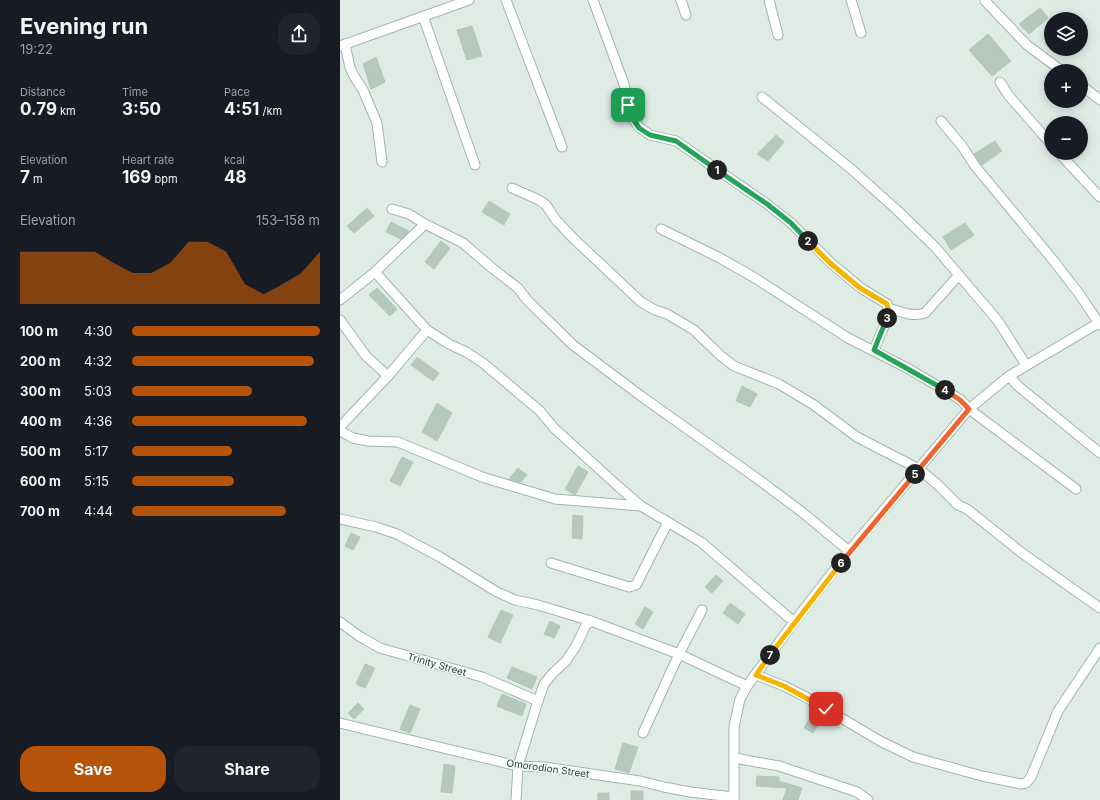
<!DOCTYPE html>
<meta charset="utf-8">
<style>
:root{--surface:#171b24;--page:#20242c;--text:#f1f3f6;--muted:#9ea1a6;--accent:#b45309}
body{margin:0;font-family:Inter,sans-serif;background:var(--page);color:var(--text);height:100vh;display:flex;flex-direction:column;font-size:15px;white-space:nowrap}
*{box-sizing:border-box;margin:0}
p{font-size:13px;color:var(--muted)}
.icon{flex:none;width:22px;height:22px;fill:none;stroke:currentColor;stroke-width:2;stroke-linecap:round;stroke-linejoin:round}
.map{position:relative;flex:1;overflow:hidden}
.details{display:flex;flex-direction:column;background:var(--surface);width:340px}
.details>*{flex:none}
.fabs{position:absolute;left:704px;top:12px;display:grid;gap:8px}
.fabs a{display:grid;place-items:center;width:44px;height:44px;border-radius:50%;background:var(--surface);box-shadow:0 2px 10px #0003;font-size:20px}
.pin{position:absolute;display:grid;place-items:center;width:34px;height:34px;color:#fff;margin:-17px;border-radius:8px;box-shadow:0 2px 6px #0006}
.km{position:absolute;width:20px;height:20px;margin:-10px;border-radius:50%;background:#222;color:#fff;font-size:11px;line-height:20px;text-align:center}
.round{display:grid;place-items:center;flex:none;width:42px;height:42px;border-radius:16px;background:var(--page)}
.headline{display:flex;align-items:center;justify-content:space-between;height:68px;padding:0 20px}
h1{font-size:22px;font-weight:700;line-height:30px}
.figures{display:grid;grid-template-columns:repeat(3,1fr);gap:6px;height:68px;padding:4px 20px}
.figures div{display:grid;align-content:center}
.figures b{font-size:17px;font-weight:700}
.figures small{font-size:11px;font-weight:400}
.figures p{font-size:11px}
.chart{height:112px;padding:8px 20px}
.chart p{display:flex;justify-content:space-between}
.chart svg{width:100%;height:72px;margin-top:4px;fill:var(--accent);opacity:.7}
.action{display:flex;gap:8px;margin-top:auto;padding:8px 20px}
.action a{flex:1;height:46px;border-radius:16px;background:var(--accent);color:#fff;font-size:16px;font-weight:700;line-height:46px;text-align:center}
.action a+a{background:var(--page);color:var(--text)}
ul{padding:0 20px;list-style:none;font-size:13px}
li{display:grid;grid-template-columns:64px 48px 1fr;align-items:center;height:30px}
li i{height:10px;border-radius:5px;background:var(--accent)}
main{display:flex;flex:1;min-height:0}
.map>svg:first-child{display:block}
</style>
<main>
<section class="details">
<div class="headline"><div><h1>Evening run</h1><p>19:22</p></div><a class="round"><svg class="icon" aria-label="share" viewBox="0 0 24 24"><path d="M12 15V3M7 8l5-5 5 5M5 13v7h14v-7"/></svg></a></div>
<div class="figures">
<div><p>Distance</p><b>0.79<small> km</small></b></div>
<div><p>Time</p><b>3:50</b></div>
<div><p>Pace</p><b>4:51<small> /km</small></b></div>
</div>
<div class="figures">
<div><p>Elevation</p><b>7<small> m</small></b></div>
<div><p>Heart rate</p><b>169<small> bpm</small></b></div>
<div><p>kcal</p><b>48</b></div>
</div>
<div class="chart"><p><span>Elevation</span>153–158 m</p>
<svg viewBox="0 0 160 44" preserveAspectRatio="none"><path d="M0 44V12L10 12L20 12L30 12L40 12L50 19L60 25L70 25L80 19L90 6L100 6L110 12L120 32L130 38L140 32L150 25L160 12V44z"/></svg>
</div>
<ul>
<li><b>100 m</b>4:30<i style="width:100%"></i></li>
<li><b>200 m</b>4:32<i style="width:97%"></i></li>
<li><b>300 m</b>5:03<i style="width:64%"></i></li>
<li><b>400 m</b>4:36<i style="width:93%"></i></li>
<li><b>500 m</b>5:17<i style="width:53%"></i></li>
<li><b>600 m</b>5:15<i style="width:54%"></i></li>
<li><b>700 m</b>4:44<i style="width:82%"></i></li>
</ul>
<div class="action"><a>Save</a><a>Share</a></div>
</section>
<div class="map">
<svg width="760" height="800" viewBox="0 0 760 800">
<rect width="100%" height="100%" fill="#dfece6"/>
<g fill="#b4c8be" stroke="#b1c7bc">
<path d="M 700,8 L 708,18 L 689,34 L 679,24 Z"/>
<path d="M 132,26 L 142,56 L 127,60 L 117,30 Z"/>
<path d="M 648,34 L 671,61 L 652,76 L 629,50 Z"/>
<path d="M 36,57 L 45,82 L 31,89 L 23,64 Z"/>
<path d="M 436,135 L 444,142 L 428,161 L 417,154 Z"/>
<path d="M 655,141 L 662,151 L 642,165 L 634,154 Z"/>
<path d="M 149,201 L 170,214 L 164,225 L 142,212 Z"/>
<path d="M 27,208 L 34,216 L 14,233 L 7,226 Z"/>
<path d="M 51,222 L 69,231 L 61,239 L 46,232 Z"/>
<path d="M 625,223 L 634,235 L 611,250 L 603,237 Z"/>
<path d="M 101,241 L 110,248 L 94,269 L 85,262 Z"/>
<path d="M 37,288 L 57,309 L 50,316 L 29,295 Z"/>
<path d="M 77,357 L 99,373 L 93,381 L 71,365 Z"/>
<path d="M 402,386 L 417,394 L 410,407 L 396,401 Z"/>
<path d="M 97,403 L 112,413 L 97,441 L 82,432 Z"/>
<path d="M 62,457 L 73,462 L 60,486 L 50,481 Z"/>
<path d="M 238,466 L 248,472 L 235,495 L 225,489 Z"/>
<path d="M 178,468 L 187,475 L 181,482 L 169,479 Z"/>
<path d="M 233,515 L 243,516 L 242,539 L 232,538 Z"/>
<path d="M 11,533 L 20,537 L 13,550 L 5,546 Z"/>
<path d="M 376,575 L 383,581 L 372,593 L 365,587 Z"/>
<path d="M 390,603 L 405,614 L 398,624 L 383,613 Z"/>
<path d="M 305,607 L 313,612 L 303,629 L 295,624 Z"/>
<path d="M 161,610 L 173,615 L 160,643 L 148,637 Z"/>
<path d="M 210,621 L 220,626 L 214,638 L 204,634 Z"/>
<path d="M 25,664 L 35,668 L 25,688 L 16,684 Z"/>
<path d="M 172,667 L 197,677 L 192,689 L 167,678 Z"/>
<path d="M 162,694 L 186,704 L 182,716 L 157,706 Z"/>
<path d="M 18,703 L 24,709 L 14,719 L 8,713 Z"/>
<path d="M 70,705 L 80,709 L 70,733 L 60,729 Z"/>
<path d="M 471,716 L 480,721 L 473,733 L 464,728 Z"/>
<path d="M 283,743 L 298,747 L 289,773 L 275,769 Z"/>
<path d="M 104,764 L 115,766 L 112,793 L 101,792 Z"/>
<path d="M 417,776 L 439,777 L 439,781 L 462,788 L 458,800 L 443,800 L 447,788 L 416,786 Z"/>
<rect x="291" y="791" width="12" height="9"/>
<rect x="258" y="793" width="11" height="7"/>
</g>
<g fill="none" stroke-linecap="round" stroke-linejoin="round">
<defs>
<g id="street">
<path d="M 166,0 L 222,147"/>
<path d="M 253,0 L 284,84 L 291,116 L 299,127 L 310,135 L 336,141 L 427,204 L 451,223 L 491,263 L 521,288 L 547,304 L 549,314 L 534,350"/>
<path d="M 341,0 L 346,15"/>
<path d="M 429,0 L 438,35"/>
<path d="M 511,0 L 521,33"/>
<path d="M 645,1 L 687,45 L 722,71"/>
<path d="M 83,16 L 135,165"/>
<path d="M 5,44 L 10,68 L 14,76 L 23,90 L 37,123 L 42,162"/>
<path d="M 0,46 L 129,0"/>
<path d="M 660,82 L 669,96 L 711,144"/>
<path d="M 741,85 L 760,100"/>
<path d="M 422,97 L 510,168 L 557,210 L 596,248 L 658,321 L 686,365"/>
<path d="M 601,121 L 622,146 L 635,166 L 713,260 L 740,295 L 760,325"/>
<path d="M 719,153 L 760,197"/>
<path d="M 172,188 L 199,200 L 206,205 L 216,220 L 233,238 L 301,302 L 315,310 L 327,314 L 354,330 L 381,356 L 394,366 L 439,384 L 474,405 L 517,437 L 579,469 L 597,484 L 618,505 L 627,509 L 682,553 L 760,608"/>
<path d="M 52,209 L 69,214 L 85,224 L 123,243 L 152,268 L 178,288 L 187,300 L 233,345 L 301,396 L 415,477 L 462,512 L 509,551"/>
<path d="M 321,229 L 380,258 L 415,278 L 508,338 L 569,369 L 613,395 L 621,400 L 629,409 L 736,489"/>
<path d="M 35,272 L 87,330 L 109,344 L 126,352 L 143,363 L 200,411 L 214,428 L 279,487 L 301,506 L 361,542 L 454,622"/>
<path d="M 0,300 L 35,272 L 85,224"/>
<path d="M 548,308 C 561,312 572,317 585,313 L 619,275"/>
<path d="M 0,320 L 26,356 L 48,376 L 0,427"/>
<path d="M 48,376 L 87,330"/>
<path d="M 669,376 L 678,386 L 760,453"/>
<path d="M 0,431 L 13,438 L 28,441 L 58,442 L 142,477 L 215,499 L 301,506"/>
<path d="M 0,519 L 36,527 L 57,534 L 100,557 L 157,592 L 175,600 L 198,605 L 251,621 L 339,654 L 407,686"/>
<path d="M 211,563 L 289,587 L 296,585 L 328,522"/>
<path d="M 0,622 L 19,636 L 40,648 L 142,677 L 198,701"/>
<path d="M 416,675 L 444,686 L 466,697 L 540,741 L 573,757 L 642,776 L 681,784 L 686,783 L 691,777 L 718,711 L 760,648"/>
<path d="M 0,723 L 178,766 L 204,767 L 300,781 L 324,787 L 350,792 L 393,797"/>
<path d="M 303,733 L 339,654 L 362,610"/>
<path d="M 394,758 L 439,766 L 517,792 L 528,800"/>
<path d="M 176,800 L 178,766 L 198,701 L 204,684 L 213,673 L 226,661 L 236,646 L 246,625 L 251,621"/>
<path d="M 394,800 L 394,727 L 400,699 L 407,686 L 454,622 L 509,551 L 629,409 L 669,376 L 760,322"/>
</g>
</defs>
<use href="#street" stroke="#a1b5ad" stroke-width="11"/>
<use href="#street" stroke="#fff" stroke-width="9"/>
</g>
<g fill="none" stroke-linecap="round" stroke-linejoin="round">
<defs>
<path id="split-1" d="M 288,105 L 291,116 L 299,128 L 310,135 L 336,141 L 377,170"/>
<path id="split-2" d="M 377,170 L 427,204 L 451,223 L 468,241"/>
<path id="split-3" d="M 468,241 L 490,263 L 520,288 L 547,304 L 549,314 L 547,318"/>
<path id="split-4" d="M 547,318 L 534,350 L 605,390"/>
<path id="split-5" d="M 575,474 L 629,409 L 620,400 L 605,390"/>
<path id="split-6" d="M 501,563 L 575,474"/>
<path id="split-7" d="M 430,655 L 501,563"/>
<path id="split-8" d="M 430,655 L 416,675 L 444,686 L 486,709"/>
</defs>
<use href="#split-1" stroke="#fff" stroke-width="8"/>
<use href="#split-2" stroke="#fff" stroke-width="8"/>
<use href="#split-3" stroke="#fff" stroke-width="8"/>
<use href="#split-4" stroke="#fff" stroke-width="8"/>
<use href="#split-5" stroke="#fff" stroke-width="8"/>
<use href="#split-6" stroke="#fff" stroke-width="8"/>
<use href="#split-7" stroke="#fff" stroke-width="8"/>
<use href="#split-8" stroke="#fff" stroke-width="8"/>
<use href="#split-1" stroke="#22a559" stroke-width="5"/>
<use href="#split-2" stroke="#22a559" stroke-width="5"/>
<use href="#split-3" stroke="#f5b400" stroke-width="5"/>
<use href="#split-4" stroke="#22a559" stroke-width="5"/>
<use href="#split-5" stroke="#f0652b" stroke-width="5"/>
<use href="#split-6" stroke="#f0652b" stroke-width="5"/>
<use href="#split-7" stroke="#f5b400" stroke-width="5"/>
<use href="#split-8" stroke="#f5b400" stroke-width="5"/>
</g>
<g text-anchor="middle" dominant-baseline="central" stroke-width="3" stroke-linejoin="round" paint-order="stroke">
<g font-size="10" fill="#1e3f34" stroke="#f0f9f4">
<text transform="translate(97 664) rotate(16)">Trinity Street</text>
<text transform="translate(208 768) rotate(8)">Omorodion Street</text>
</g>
</g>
</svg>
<div class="fabs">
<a><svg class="icon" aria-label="layers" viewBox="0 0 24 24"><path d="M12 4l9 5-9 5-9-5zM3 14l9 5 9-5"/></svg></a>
<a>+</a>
<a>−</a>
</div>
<div class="pin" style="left:288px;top:105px;background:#1e9e55"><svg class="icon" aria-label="arrive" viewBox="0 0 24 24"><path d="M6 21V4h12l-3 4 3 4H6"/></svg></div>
<div class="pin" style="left:486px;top:709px;background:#d93025"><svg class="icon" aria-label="check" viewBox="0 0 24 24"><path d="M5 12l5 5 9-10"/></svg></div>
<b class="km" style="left:377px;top:170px">1</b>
<b class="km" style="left:468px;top:241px">2</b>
<b class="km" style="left:547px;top:318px">3</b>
<b class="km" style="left:605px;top:390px">4</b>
<b class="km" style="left:575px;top:474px">5</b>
<b class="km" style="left:501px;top:563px">6</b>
<b class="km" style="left:430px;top:655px">7</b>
</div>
</main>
